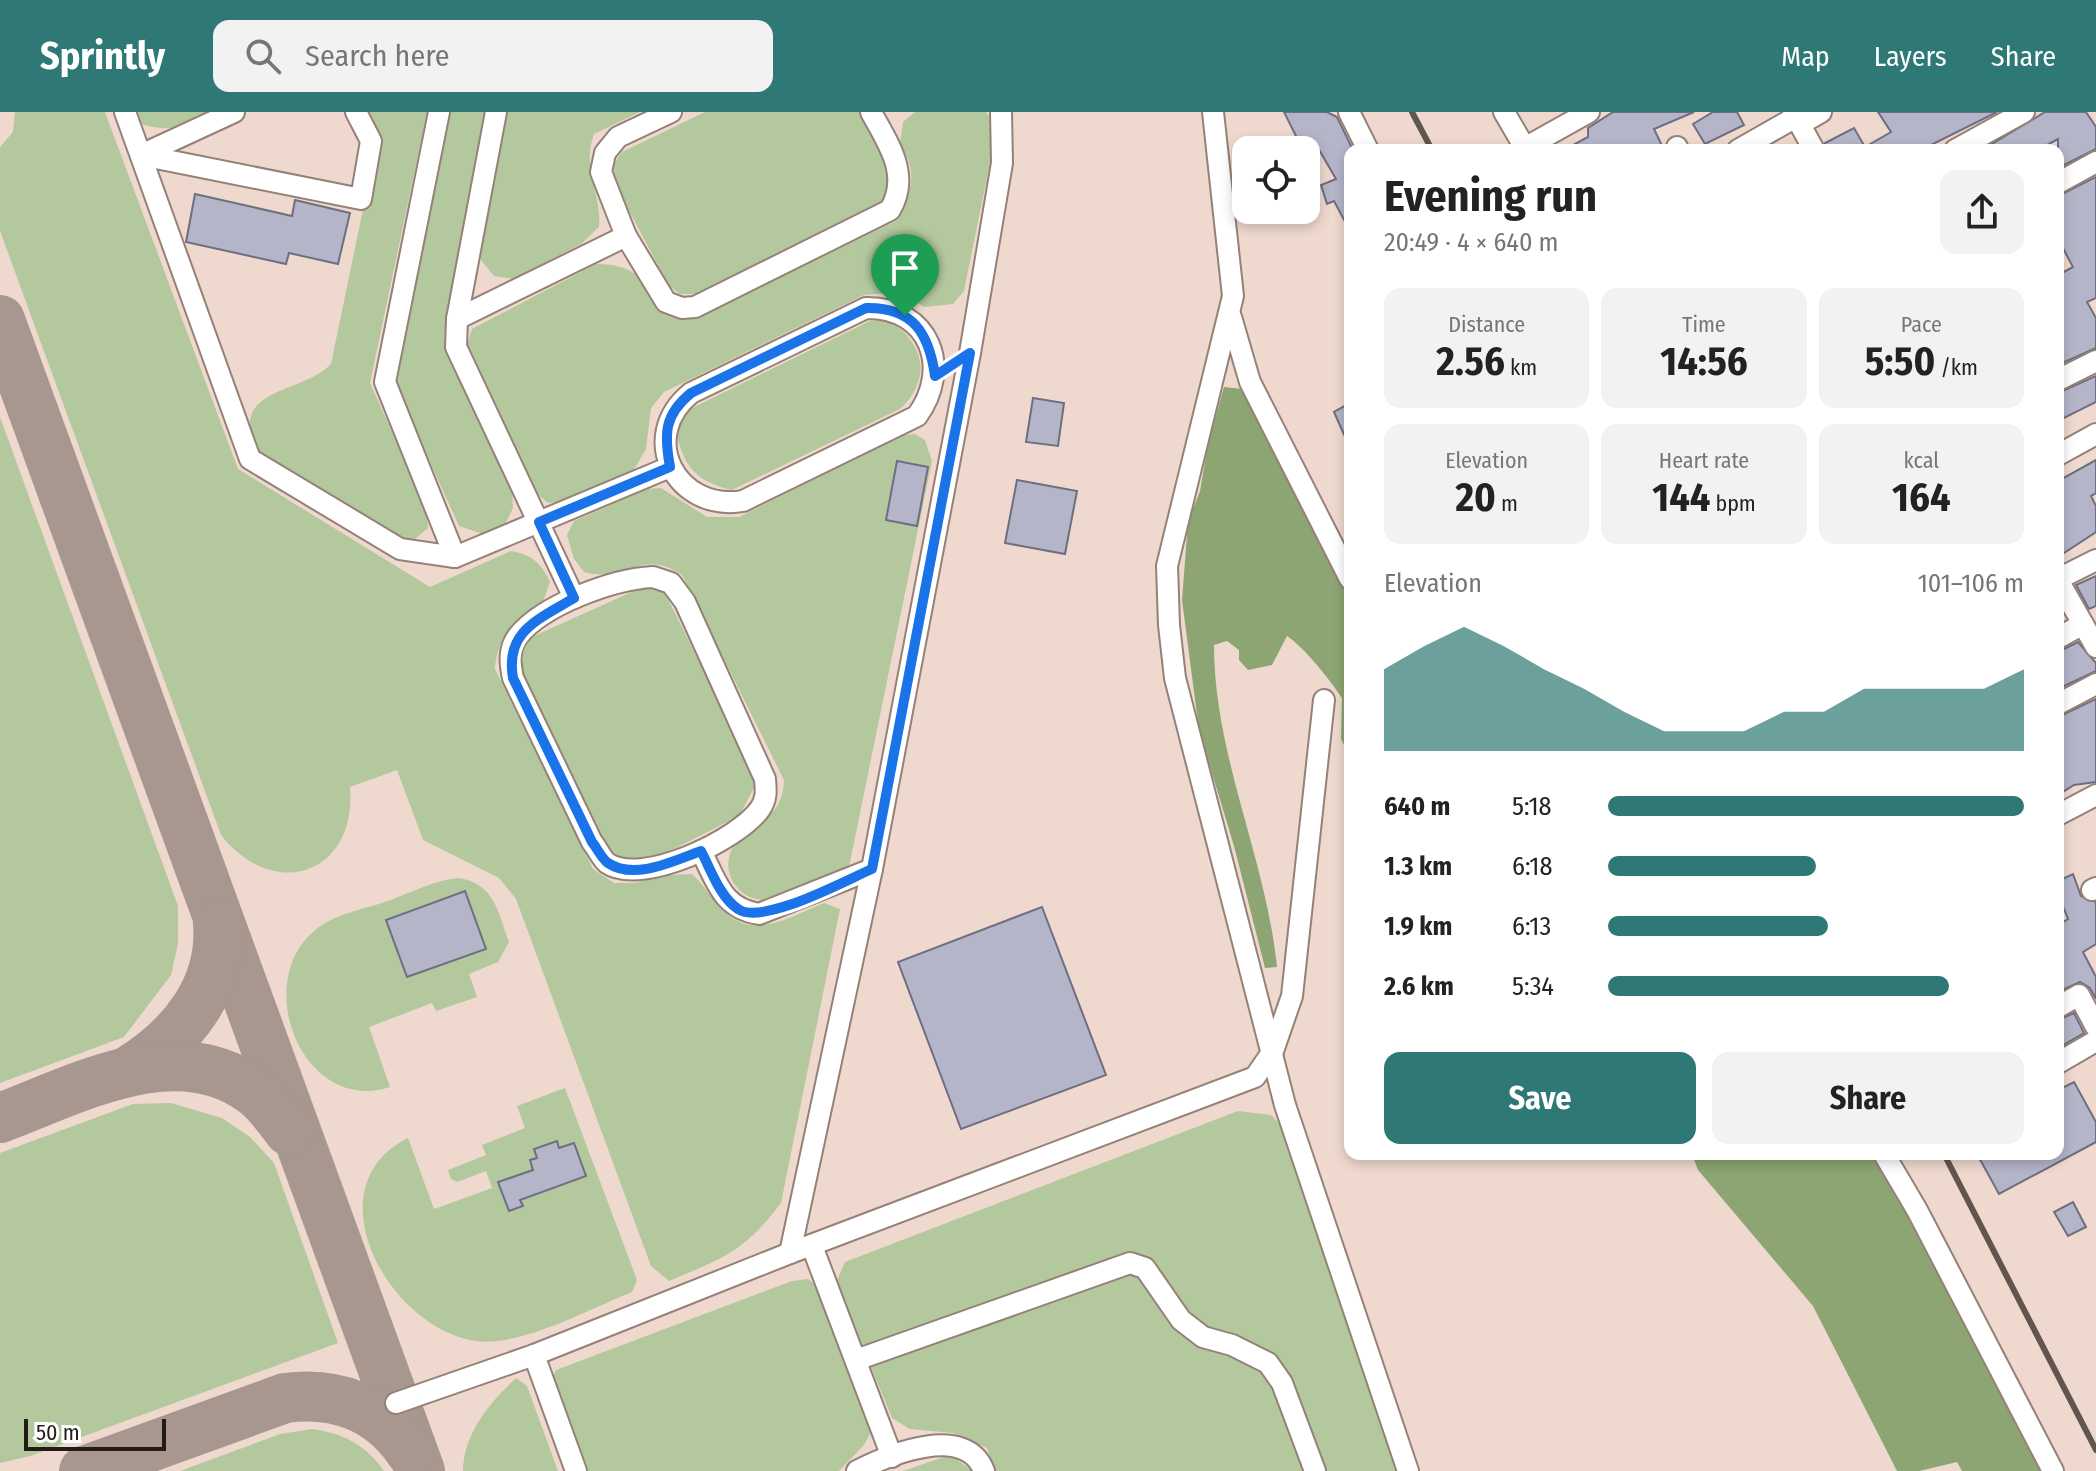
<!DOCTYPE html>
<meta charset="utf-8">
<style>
:root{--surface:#fff;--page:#f2f2f2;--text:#222;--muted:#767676;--accent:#2e7875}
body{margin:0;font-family:"Fira Sans Condensed",sans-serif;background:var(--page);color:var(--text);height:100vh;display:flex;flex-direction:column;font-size:30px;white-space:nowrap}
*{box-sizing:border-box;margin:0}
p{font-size:26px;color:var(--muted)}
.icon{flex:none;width:44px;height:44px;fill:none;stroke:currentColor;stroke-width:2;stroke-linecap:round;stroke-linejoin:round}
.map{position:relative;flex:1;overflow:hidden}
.details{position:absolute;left:1344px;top:32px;width:720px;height:1016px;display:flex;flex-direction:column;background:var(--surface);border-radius:16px;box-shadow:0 4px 12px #0003}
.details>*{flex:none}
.buttons{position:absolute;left:1232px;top:24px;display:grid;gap:16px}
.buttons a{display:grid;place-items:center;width:88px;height:88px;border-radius:16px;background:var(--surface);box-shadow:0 4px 12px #0003;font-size:40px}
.scale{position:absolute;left:24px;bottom:20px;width:142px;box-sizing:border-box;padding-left:8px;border:4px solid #231b17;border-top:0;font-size:22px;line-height:28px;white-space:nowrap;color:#231b17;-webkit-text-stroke:6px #fff;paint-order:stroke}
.pin{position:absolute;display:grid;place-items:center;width:68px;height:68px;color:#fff;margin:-82px -34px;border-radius:50% 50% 50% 0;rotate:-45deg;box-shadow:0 0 8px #0007}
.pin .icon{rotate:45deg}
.round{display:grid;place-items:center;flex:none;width:84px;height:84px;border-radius:16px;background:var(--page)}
.overview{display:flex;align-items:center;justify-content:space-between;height:136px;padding:0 40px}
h1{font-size:44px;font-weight:700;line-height:60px}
.stats{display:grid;grid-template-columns:repeat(3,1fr);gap:12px;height:136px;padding:8px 40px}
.stats div{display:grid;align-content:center;border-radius:16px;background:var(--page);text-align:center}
.stats b{font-size:40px;font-weight:700}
.stats small{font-size:22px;font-weight:400}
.stats p{font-size:22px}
.chart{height:224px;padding:16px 40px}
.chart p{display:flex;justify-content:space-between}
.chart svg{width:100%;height:144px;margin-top:8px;fill:var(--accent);opacity:.7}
.action{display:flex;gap:16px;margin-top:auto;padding:16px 40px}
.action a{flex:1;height:92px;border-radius:16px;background:var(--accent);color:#fff;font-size:32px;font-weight:700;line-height:92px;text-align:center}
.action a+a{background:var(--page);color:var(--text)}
ul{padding:0 40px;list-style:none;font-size:26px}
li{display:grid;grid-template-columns:128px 96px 1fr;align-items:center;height:60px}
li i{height:20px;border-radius:10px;background:var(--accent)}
header{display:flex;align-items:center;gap:48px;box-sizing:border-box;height:112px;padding:0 40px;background:var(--accent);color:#fff}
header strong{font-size:38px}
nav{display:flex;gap:44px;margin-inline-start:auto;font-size:28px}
.search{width:560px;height:72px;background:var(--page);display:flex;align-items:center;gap:20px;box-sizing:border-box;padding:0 28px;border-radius:16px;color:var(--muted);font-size:30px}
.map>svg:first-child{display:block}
</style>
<header>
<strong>Sprintly</strong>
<div class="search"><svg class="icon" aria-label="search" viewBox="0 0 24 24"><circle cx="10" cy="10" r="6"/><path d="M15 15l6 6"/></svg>Search here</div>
<nav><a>Map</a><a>Layers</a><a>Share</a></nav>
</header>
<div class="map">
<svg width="2096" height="1359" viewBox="0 0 2096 1359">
<rect width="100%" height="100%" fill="#efd9ce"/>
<g fill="#b3c89d">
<path d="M 15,0 L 105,0 L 238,357 L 430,475 L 511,439 C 533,443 541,451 550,470 C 547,477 545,488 540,494 C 517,521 499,514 495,557 L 593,757 L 614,771 L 635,771 L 664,763 L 692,762 C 705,774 713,789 725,800 C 755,829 791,804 824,791 L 840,797 L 781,1091 C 743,1141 725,1145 669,1169 L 651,1154 L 516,787 L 499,766 L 423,728 L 397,658 L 350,675 C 357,763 274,790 221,723 L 0,119 L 0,35 L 13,20 Z"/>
<path d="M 138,0 L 214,0 C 187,13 172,22 142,12 Z"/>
<path d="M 366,0 L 427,0 L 370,271 L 426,395 L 428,416 L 415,427 L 397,427 L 257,340 C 226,274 302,283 331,252 L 378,25 Z"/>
<path d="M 448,0 L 486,0 L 444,226 L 512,377 L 513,396 L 503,417 L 483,422 L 459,414 L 394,271 Z"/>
<path d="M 506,0 L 640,0 L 594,22 C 581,58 602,80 599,115 L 581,132 L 514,167 L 494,164 L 481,148 L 479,130 Z"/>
<path d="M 705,0 L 861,0 C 875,28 899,58 882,89 L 695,182 L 680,182 L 669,174 L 616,74 L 613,53 L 622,40 Z"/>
<path d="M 915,0 L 986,0 L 992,9 L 995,26 L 964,179 L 953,192 L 924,195 L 902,180 L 864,183 L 664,280 L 651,296 L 646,337 L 632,361 L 566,389 L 548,391 L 535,380 L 466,236 L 472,217 L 596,152 C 616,152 635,156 647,174 C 651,181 653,192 658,197 C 667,207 682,207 694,207 L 898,108 C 911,81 919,58 900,33 L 903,10 Z"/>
<path d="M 887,207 C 924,230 933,266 900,297 L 732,378 C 696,370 683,354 676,319 L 688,298 L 870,209 Z"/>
<path d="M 0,305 L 178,794 L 178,832 L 171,863 L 124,925 L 0,971 Z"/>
<path d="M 915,322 L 925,328 L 932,349 L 849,755 C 818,769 763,809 736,774 C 728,764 726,751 731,739 C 746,706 782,715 784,668 L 682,463 C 640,435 627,472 584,460 L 574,447 L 567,423 L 574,409 L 647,377 L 661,376 L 707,405 L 739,405 L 902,323 Z"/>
<path d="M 645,474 L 658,475 L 666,483 L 758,668 L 739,704 L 654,747 L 626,750 L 609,737 L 519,554 L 519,540 L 534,524 Z"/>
<path d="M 458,766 C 495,771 498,801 509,830 L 498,850 L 469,862 L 477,885 L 436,899 L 432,891 L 369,915 L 390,975 C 304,1003 251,873 314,819 C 333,802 365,797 388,789 C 410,781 435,768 458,766 Z"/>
<path d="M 565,976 L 637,1168 L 632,1180 C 589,1197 521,1235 476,1229 C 389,1217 310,1075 408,1026 L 434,1097 L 492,1076 L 486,1059 L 457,1070 L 451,1067 L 448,1058 L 486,1043 L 482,1033 L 525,1016 L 517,994 Z"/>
<path d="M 171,991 L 222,1006 L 250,1025 L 274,1051 L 338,1231 L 30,1344 L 0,1351 L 0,1041 L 133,992 Z"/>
<path d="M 1238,999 L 1271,1003 L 1282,1014 L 1406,1359 L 995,1359 L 987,1336 L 953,1321 L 910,1317 L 892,1306 L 836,1171 L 845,1150 Z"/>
<path d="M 808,1167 L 823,1178 L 872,1318 L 864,1333 L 839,1359 L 584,1359 L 551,1269 L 556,1258 L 792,1169 Z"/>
<path d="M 516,1266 L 527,1274 L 558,1359 L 463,1359 C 463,1322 490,1290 516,1266 Z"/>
<path d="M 312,1317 C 343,1321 366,1333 384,1359 L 180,1359 L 280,1322 Z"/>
<path d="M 950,1343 L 973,1359 L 903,1359 Z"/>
</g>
<g fill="#8ca572">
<path d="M 1224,275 L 1261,279 L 1278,301 L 1350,467 L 1350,645 L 1341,627 L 1342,586 C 1330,568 1305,536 1287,524 L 1272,553 L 1248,558 L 1239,548 L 1239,538 L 1227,529 L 1214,533 C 1214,644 1266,746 1277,855 L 1265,856 L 1234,734 L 1199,618 L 1182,488 L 1188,410 L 1200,379 L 1208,332 Z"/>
<path d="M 1692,1042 L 1881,1042 L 2053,1359 L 1962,1359 L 1957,1350 L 1919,1359 L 1897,1359 L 1813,1194 L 1698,1058 Z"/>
</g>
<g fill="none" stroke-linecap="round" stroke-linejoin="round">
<g stroke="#a8978e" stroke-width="50">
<path d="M 0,208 L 420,1359"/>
<path d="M 130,958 C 183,925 223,875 218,811"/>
<path d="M 0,1006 C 76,978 175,922 252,978 C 267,988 278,1005 289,1019"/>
<path d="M 84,1359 L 285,1286 C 336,1279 381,1296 410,1339"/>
</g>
</g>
<g fill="#b5b5c9" stroke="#6f6e81" stroke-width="2">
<path d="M 1284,0 L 1327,0 L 1337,5 L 1353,38 L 1350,38 L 1350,119 L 1334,89 L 1327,92 L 1321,73 L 1336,67 L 1318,36 L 1306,41 L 1303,38 Z"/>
<path d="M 1613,0 L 1694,0 L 1654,17 L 1664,38 L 1564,38 L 1588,25 L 1588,16 Z"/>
<path d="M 1713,0 L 1737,0 L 1744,13 L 1705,32 L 1693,12 Z"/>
<path d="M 1878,0 L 1997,0 L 1921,38 L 1827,38 L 1825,31 L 1854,16 L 1865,35 L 1891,20 Z"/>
<path d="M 2045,0 L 2086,0 L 2096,15 L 2096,37 L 2058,56 L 2058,27 L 2038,38 L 1982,38 Z"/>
<path d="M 2096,65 L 2096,186 L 2087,190 L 2096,206 L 2096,236 L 2058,253 L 2058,163 L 2073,155 L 2058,127 L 2058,84 Z"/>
<path d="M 195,82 L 292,104 L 295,88 L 350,101 L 338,152 L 289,141 L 286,152 L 186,130 Z"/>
<path d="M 2096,264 L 2096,290 L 2058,309 L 2058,281 Z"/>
<path d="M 1033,286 L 1064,291 L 1058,334 L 1026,330 Z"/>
<path d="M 1350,291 L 1350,336 L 1334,300 Z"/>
<path d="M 2096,348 L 2096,381 L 2091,384 L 2096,394 L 2096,420 L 2058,445 L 2058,369 Z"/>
<path d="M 897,349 L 928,355 L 917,414 L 886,408 Z"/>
<path d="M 1017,368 L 1077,379 L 1065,442 L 1005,431 Z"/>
<path d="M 2096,464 L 2096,494 L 2089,497 L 2076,473 Z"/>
<path d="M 2078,530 L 2096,551 L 2096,559 L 2058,577 L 2058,540 Z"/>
<path d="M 2096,587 L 2096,670 L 2074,673 L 2058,683 L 2058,605 Z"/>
<path d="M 2073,762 L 2081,784 L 2096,790 L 2096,832 L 2083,840 L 2096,865 L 2096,887 L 2090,876 L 2080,870 L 2058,880 L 2058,813 L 2068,807 L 2058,782 L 2058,769 Z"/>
<path d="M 465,779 L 486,837 L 407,865 L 386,808 Z"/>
<path d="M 1042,795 L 1106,963 L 961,1017 L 898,850 Z"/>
<path d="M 2074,901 L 2084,921 L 2058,936 L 2058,908 Z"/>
<path d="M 2074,970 L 2096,1010 L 2096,1030 L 1999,1082 L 1977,1042 L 2058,1042 L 2058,978 Z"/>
<path d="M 557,1029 L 559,1036 L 574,1031 L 586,1064 L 520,1088 L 523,1094 L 509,1099 L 498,1070 L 533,1058 L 530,1048 L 537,1046 L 534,1037 Z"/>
<path d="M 2073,1090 L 2086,1115 L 2068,1124 L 2054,1100 Z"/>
</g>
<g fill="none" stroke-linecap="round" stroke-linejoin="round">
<defs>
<g id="minor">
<path d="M 125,0 L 250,347 L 400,437 L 455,445 L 670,355"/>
<path d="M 439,0 L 385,270 L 455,445"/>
<path d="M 496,0 L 457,207 L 456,235 L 574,486"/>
<path d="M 671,0 L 618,25 L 605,41 L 601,60 L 626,124 L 666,190 L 682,196 L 695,195 L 890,98 C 911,62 888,32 871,0"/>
<path d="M 1213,0 L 1233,184 L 1167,454 L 1169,513 L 1175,566 L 1285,993 L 1408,1359"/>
<path d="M 1349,0 L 1368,38"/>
<path d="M 1504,0 L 1525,36"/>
<path d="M 1793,0 L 1814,38"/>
<path d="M 1800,12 L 1821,0"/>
<path d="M 1677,35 L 1678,38"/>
<path d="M 1521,38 L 1589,0"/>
<path d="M 1738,38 L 1796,5"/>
<path d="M 1955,38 L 2024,0"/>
<path d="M 141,43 L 361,87 L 371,29 L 356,0"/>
<path d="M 141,43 L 234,0"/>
<path d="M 2058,71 L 2096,50"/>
<path d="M 866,196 C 930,195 952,256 917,304 L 743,389 C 676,400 637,325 691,281 Z"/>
<path d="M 1231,205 L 1250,270 L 1350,467"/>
<path d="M 457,207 L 626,124"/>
<path d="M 2058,268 L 2096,249"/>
<path d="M 2058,343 L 2096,322"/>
<path d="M 653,465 L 671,471 L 685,490 L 765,667 C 766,678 767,687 760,697 C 739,727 642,775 607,751 C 602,747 597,736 592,730 L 513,566 C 510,552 508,537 518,524 C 544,492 614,467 653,465 Z"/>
<path d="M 2058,467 L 2096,448"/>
<path d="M 2058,468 L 2096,535"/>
<path d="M 2058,526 L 2083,512"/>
<path d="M 2058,592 L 2096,572"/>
<path d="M 2058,703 L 2096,683"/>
<path d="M 701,739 C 717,770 722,796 759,802 L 872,757"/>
<path d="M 2092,778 L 2096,776"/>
<path d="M 2058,895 L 2079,883 L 2096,915"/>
<path d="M 2058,951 L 2096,929"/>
<path d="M 1884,1042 L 1917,1098 L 2053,1359"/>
<path d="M 812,1134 L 892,1345"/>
<path d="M 790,1141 L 872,757 L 970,241 L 1002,51 L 1001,0"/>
<path d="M 534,1243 L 576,1359"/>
<path d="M 856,1248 L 1130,1151 L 1145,1156 L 1181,1208 L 1203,1225 L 1232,1233 L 1268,1251 L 1282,1271 L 1315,1359"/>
<path d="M 396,1291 L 534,1243 L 790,1141 L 1255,965 L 1273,939 L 1292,884 L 1324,588"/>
<path d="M 857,1359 C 890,1342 966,1311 984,1359"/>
</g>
</defs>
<use href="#minor" stroke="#958177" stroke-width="24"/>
<use href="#minor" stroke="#fff" stroke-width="20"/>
<g stroke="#61554f" stroke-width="6">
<path d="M 1412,0 L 1432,38"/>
<path d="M 1944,1042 L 2096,1338"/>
</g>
</g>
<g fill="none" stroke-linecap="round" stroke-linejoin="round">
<defs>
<path id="route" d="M 866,196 C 913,195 929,221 935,264 L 970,241 L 872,757 C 846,768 762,814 738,797 C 720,785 711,758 701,739 C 675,748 635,769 608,751 C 602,747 597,736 592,730 L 513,566 C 505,519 538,508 574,486 L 539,410 L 670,355 C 664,322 664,303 691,281 Z"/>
</defs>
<use href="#route" stroke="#fff" stroke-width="16"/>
<use href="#route" stroke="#1a73e8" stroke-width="10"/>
</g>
</svg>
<div class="buttons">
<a><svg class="icon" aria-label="locate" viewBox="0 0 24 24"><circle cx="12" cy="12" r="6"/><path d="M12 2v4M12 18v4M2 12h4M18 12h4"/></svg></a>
</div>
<div class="scale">50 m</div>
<div class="pin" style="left:905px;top:204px;background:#1e9e55"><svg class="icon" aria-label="arrive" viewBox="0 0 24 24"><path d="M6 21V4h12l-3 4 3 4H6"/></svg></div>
<section class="details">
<div class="overview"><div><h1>Evening run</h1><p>20:49 · 4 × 640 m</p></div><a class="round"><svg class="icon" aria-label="share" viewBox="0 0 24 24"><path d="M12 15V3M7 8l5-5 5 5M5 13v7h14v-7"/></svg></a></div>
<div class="stats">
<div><p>Distance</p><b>2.56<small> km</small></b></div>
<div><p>Time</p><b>14:56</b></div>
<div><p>Pace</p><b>5:50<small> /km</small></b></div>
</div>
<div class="stats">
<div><p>Elevation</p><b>20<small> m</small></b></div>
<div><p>Heart rate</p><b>144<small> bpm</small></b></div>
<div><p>kcal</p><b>164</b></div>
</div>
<div class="chart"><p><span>Elevation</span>101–106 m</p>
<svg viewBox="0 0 160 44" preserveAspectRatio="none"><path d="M0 44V19L10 12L20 6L30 12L40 19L50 25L60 32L70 38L80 38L90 38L100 32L110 32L120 25L130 25L140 25L150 25L160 19V44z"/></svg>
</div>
<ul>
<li><b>640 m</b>5:18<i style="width:100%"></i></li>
<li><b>1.3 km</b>6:18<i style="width:50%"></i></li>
<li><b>1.9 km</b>6:13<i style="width:53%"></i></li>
<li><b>2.6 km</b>5:34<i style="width:82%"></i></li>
</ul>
<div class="action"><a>Save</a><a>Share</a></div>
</section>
</div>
